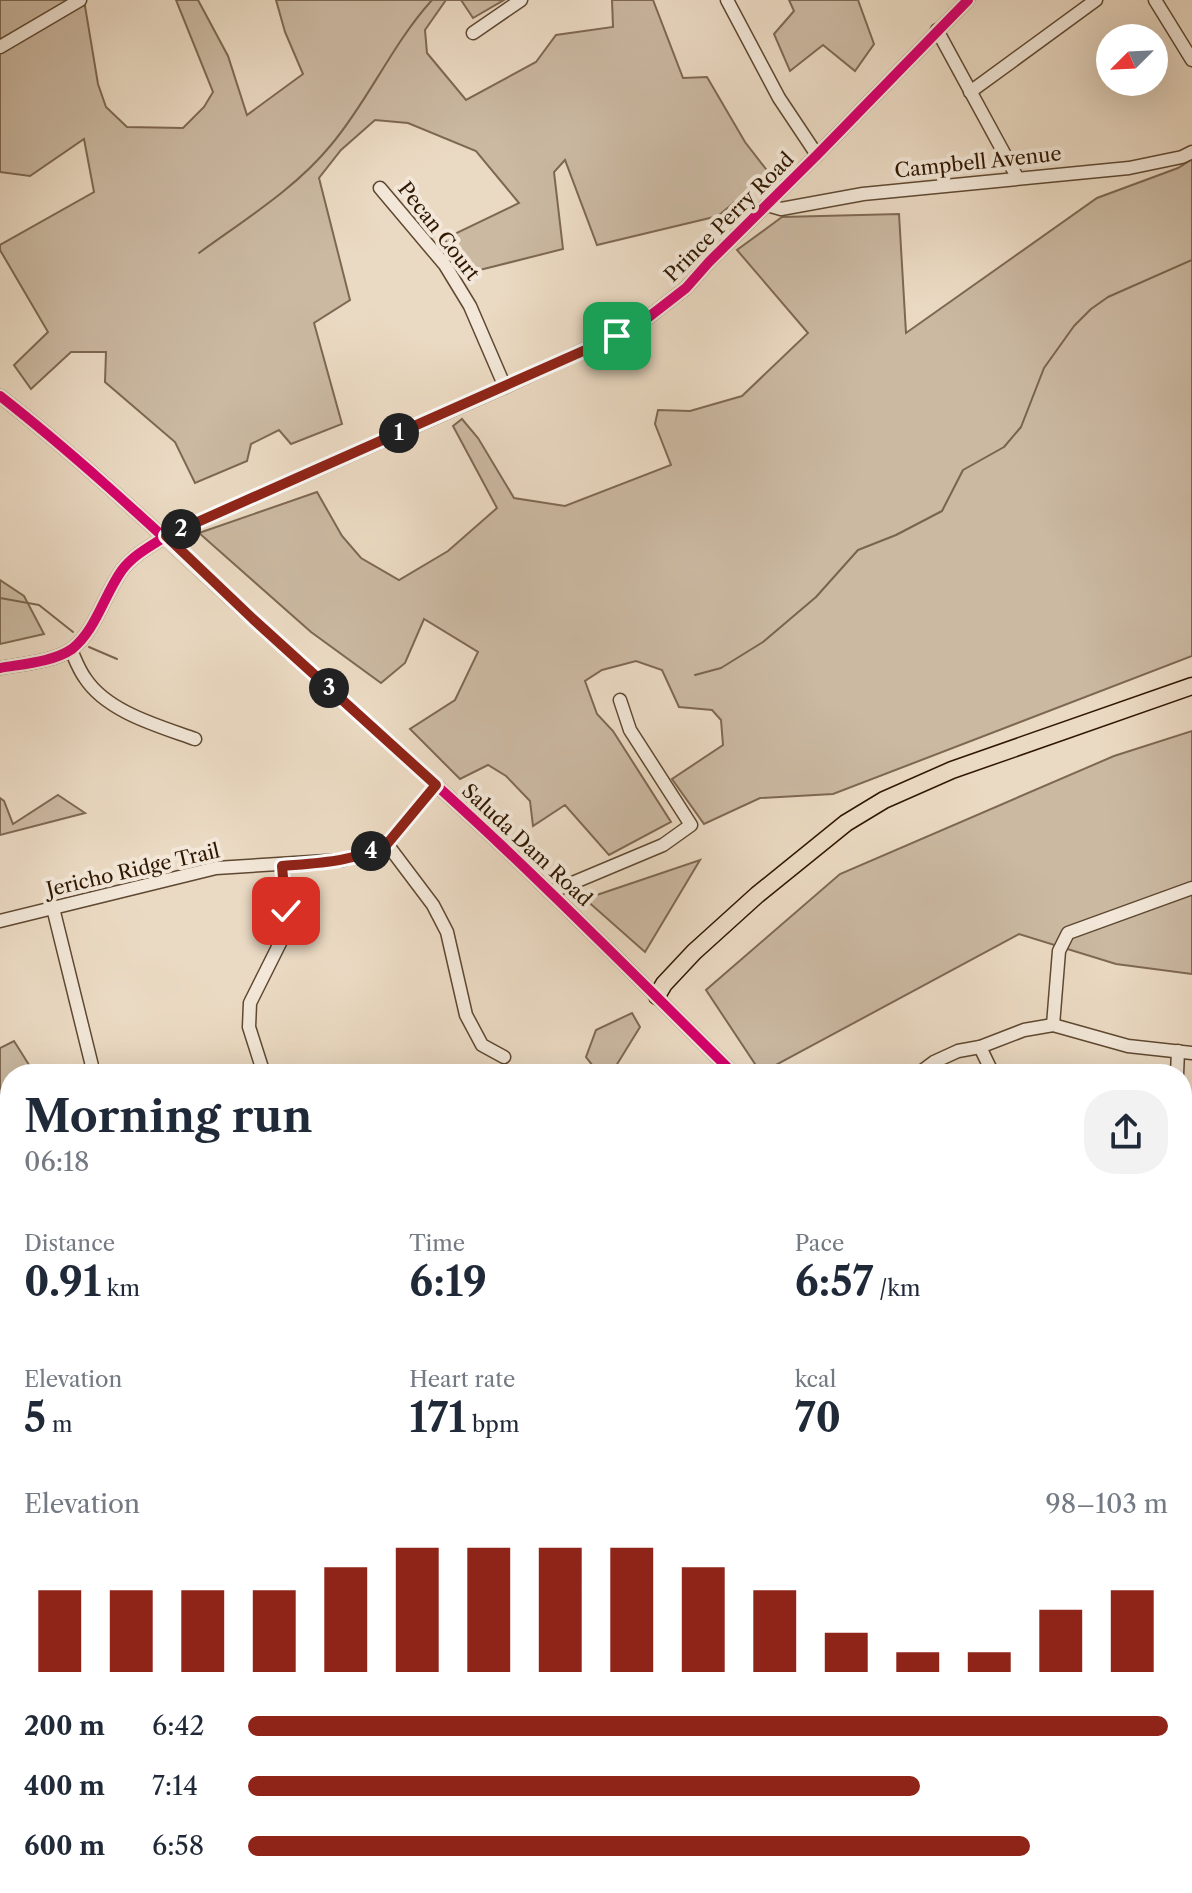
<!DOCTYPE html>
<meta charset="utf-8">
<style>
:root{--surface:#fff;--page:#f2f2f3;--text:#1f2937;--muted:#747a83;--accent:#8f2418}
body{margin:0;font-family:"Libre Caslon Text",serif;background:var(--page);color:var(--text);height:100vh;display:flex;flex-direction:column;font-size:30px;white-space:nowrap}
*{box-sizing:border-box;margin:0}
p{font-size:26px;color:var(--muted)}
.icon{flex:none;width:44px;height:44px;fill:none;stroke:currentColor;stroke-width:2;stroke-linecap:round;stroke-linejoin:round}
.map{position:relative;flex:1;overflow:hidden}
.drawer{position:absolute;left:0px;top:1064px;width:1192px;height:830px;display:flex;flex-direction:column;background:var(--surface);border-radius:32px 32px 0 0;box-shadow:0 8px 32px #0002}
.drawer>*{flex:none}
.needle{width:52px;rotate:246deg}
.tools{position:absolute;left:1096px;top:24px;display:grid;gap:16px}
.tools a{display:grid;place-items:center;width:72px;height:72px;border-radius:50%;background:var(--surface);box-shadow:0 8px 32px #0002;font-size:40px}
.pin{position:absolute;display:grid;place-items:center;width:68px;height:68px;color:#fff;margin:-34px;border-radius:16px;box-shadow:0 4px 12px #0006}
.km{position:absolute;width:40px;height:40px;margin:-20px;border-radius:50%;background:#222;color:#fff;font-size:22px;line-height:40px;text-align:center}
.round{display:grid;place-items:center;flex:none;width:84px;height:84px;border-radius:32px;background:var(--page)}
.overview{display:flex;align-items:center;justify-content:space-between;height:136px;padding:0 24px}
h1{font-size:44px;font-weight:700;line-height:60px}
.stats{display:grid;grid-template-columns:repeat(3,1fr);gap:12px;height:136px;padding:8px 24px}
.stats div{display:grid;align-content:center}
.stats b{font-size:40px;font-weight:700}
.stats small{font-size:22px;font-weight:400}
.stats p{font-size:22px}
.chart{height:224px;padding:16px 24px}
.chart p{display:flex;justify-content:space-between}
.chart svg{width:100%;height:144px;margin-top:8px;stroke:var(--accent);stroke-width:6}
ul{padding:0 24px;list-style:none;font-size:26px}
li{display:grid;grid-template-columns:128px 96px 1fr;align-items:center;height:60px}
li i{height:20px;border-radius:10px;background:var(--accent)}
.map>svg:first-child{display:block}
</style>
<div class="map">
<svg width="1192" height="1893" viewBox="0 0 1192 1893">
<rect width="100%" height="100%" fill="#ebdac3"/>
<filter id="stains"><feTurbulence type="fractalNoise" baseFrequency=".0025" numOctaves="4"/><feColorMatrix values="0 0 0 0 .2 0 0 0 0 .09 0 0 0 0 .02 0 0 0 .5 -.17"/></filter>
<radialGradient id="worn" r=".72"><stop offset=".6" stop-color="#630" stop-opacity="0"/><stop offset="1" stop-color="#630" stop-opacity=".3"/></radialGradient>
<g fill="#cbb9a2" stroke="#7e6851" stroke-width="2">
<path d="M 0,0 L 84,0 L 98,84 L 106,107 L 127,127 L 183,128 L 204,107 L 213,92 L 176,0 L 198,0 L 228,56 L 247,115 L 303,74 L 285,32 L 276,0 L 504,0 L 473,18 L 461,0 L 446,0 L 425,30 L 427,53 L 466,100 L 536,62 L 556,35 L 613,27 L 612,0 L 653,0 L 683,78 L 707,77 L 745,142 L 769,173 L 718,216 L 597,245 L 565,160 L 554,172 L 563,249 L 472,272 L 444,239 L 519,203 L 476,151 L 408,123 L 375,120 L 341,150 L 319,178 L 350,300 L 314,323 L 342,424 L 291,444 L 279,430 L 251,444 L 247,461 L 195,483 L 175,442 L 105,382 L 106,352 L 71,352 L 31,389 L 14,365 L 48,332 L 0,250 L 0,245 L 94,192 L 84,139 L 30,176 L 0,172 Z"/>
<path d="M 789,0 L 858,0 L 874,44 L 855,71 L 823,45 L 790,71 L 774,34 L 794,11 Z"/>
<path d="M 1192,159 L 1192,656 L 833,794 L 760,798 L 704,824 L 672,779 L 723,745 L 721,720 L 712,710 L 679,707 L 662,670 L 636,661 L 602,670 L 585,681 L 597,714 L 613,731 L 671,822 L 609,855 L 565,805 L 533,826 L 530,801 L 506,776 L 488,765 L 460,779 L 410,729 L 455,700 L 478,652 L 424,619 L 405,663 L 381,683 L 311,632 L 199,533 L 317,492 L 342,536 L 361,558 L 399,580 L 448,551 L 497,508 L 453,426 L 462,419 L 478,438 L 514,498 L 565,506 L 671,465 L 655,424 L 658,410 L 690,411 L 742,396 L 808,333 L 737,250 L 782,217 L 899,214 L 906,333 L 1097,198 L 1178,168 Z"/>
<path d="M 0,580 L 24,596 L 44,634 L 0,644 Z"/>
<path d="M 1192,731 L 1192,974 L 1116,964 L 1019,934 L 761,1073 L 706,990 L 840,874 L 1114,756 Z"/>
<path d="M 58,795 L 85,813 L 0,835 L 0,798 L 4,801 L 13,824 Z"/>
<path d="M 700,860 L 645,952 L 585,899 Z"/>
<path d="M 632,1013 L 640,1027 L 611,1074 L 592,1074 L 596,1070 L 586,1057 L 596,1030 Z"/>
<path d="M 14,1041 L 31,1068 L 32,1074 L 10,1074 L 10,1393 L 0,1394 L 0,1048 Z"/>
<path d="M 1192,1348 L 1192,1407 L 1182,1413 L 1182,1355 Z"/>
<path d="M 0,1546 L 10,1566 L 10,1837 L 6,1841 L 0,1832 Z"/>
<path d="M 1182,1642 L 1192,1651 L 1192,1706 L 1182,1693 Z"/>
<path d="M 10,1867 L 10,1884 L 80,1884 L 84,1893 L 0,1893 L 0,1875 Z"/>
<path d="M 120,1884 L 402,1884 L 411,1893 L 126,1893 Z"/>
</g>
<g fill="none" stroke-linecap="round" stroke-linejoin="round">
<g stroke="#7a644d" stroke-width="2">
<path d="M 199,253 C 244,220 295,189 331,145 C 369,100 392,44 432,0"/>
<path d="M 0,598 L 39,605 L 73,632"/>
<path d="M 89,647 L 117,659"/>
<path d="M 695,675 L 721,668 L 763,642 L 816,597 L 858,550 L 896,535 L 942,511 L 963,470 L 1004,447 L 1021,427 L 1044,368 L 1074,326 L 1091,309 L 1108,297 L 1192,260"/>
<path d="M 0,1276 L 10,1275"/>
<path d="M 803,1893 L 810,1884"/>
</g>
<defs>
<g id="minor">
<path d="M 727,0 L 779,98 L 817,155"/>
<path d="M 1155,0 L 1192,60"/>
<path d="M 937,30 L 1017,177"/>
<path d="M 473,33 L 521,0"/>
<path d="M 0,47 L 80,0"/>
<path d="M 970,92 L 1096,0"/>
<path d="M 380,188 L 445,265 L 470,306 L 505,387"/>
<path d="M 767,205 L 781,209 L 863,194 L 1129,168 L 1182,157 L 1192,152"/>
<path d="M 0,396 C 97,472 185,558 277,641 C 351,709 427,775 501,845 C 580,920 657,997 734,1074"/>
<path d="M 71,650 C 75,659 79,670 85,678 C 107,712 159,726 195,739"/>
<path d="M 0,668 C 22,664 53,662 72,649 C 96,630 104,595 122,570 C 133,555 151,546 166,536 L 505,387 L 641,323 L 686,288 L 709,262 L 817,155 L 968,0"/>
<path d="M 387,844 L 433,905 L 447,932 L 466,1015 L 482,1045 L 504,1057"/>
<path d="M 551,892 L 663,845 L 691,825 L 630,730 L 620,700"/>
<path d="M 53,908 L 94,1074"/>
<path d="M 0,921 L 216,868 L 343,860 L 387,844 L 436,785"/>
<path d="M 1053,1025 L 1059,951 L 1068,933 L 1192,888"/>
<path d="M 980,1047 L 993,1074"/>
<path d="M 264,1074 L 249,1027 L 250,1003 L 281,941 L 286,911 L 282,866"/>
<path d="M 918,1074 L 934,1062 L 958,1051 L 980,1047 L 1024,1030 L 1053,1025 L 1128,1046 L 1192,1053"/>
<path d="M 1177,1074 L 1178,1051"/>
<path d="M 1182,1275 L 1192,1268"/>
<path d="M 1182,1436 L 1192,1429"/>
<path d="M 1182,1633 L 1192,1642"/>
<path d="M 1182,1709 L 1192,1721"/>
<path d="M 1182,1799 L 1192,1792"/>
<path d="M 0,1860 L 10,1852"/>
<path d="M 108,1884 L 116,1893"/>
</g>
<path id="major" d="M 657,996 L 664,984 L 694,952 L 757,895 L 846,823 L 884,800 L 952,770 L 1192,686"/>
</defs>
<use href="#minor" stroke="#5f4831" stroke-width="15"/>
<use href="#major" stroke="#301700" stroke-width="19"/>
<use href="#minor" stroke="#f2e7d8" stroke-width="12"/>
<use href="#major" stroke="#ebdac3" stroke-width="16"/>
<defs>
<g id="cycleway">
<path d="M 0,396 C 97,472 185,558 277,641 C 351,709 427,775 501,845 C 580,920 657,997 734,1074"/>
<path d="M 0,668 C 22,664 53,662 72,649 C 96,630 104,595 122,570 C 133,555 151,546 166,536 L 505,387 L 641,323 L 686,288 L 709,262 L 817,155 L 968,0"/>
</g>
</defs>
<use href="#cycleway" stroke="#f2e7d8" stroke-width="15"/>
<use href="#cycleway" stroke="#d6006c" stroke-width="10"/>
</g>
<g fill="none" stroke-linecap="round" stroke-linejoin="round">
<defs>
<path id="route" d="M 286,911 L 282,866 C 317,863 355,862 387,844 L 436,785 L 253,619 L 166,536 L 617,336"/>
</defs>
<use href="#route" stroke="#fff" stroke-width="16"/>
<use href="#route" stroke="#8f2418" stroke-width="10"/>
</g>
<g text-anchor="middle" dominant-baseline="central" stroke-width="8" stroke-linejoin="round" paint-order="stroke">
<g font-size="20" fill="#301700" stroke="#f2e7d8">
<text transform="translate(978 162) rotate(-6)">Campbell Avenue</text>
<text transform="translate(729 217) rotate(-45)">Prince Perry Road</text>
<text transform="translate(439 231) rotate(52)">Pecan Court</text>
<text transform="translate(527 845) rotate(43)">Saluda Dam Road</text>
<text transform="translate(133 870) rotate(-13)">Jericho Ridge Trail</text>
</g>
</g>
<rect width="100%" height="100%" filter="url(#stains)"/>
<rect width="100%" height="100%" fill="url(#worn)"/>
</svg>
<div class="tools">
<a><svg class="needle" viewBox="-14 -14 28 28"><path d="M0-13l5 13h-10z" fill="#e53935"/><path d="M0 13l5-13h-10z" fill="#747a83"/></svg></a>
</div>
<div class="pin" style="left:617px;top:336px;background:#1e9e55"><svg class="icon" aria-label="arrive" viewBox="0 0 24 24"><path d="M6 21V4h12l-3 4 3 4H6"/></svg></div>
<div class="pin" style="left:286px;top:911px;background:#d93025"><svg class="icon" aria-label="check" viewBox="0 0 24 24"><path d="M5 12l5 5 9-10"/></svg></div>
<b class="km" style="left:399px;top:433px">1</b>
<b class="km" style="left:181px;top:529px">2</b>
<b class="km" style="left:329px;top:688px">3</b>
<b class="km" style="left:371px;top:851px">4</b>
<section class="drawer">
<div class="overview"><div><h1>Morning run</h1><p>06:18</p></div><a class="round"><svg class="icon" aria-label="share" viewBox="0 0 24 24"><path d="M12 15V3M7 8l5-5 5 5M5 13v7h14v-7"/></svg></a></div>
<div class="stats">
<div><p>Distance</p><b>0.91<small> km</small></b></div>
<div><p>Time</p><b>6:19</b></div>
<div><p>Pace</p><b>6:57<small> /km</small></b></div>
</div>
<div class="stats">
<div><p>Elevation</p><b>5<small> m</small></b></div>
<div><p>Heart rate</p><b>171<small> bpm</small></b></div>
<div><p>kcal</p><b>70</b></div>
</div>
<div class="chart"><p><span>Elevation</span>98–103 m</p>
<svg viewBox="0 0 160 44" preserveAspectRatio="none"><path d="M5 44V19M15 44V19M25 44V19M35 44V19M45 44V12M55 44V6M65 44V6M75 44V6M85 44V6M95 44V12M105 44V19M115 44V32M125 44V38M135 44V38M145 44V25M155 44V19"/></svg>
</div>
<ul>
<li><b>200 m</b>6:42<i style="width:100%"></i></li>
<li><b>400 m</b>7:14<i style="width:73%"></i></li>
<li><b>600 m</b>6:58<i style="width:85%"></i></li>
</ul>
</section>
</div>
